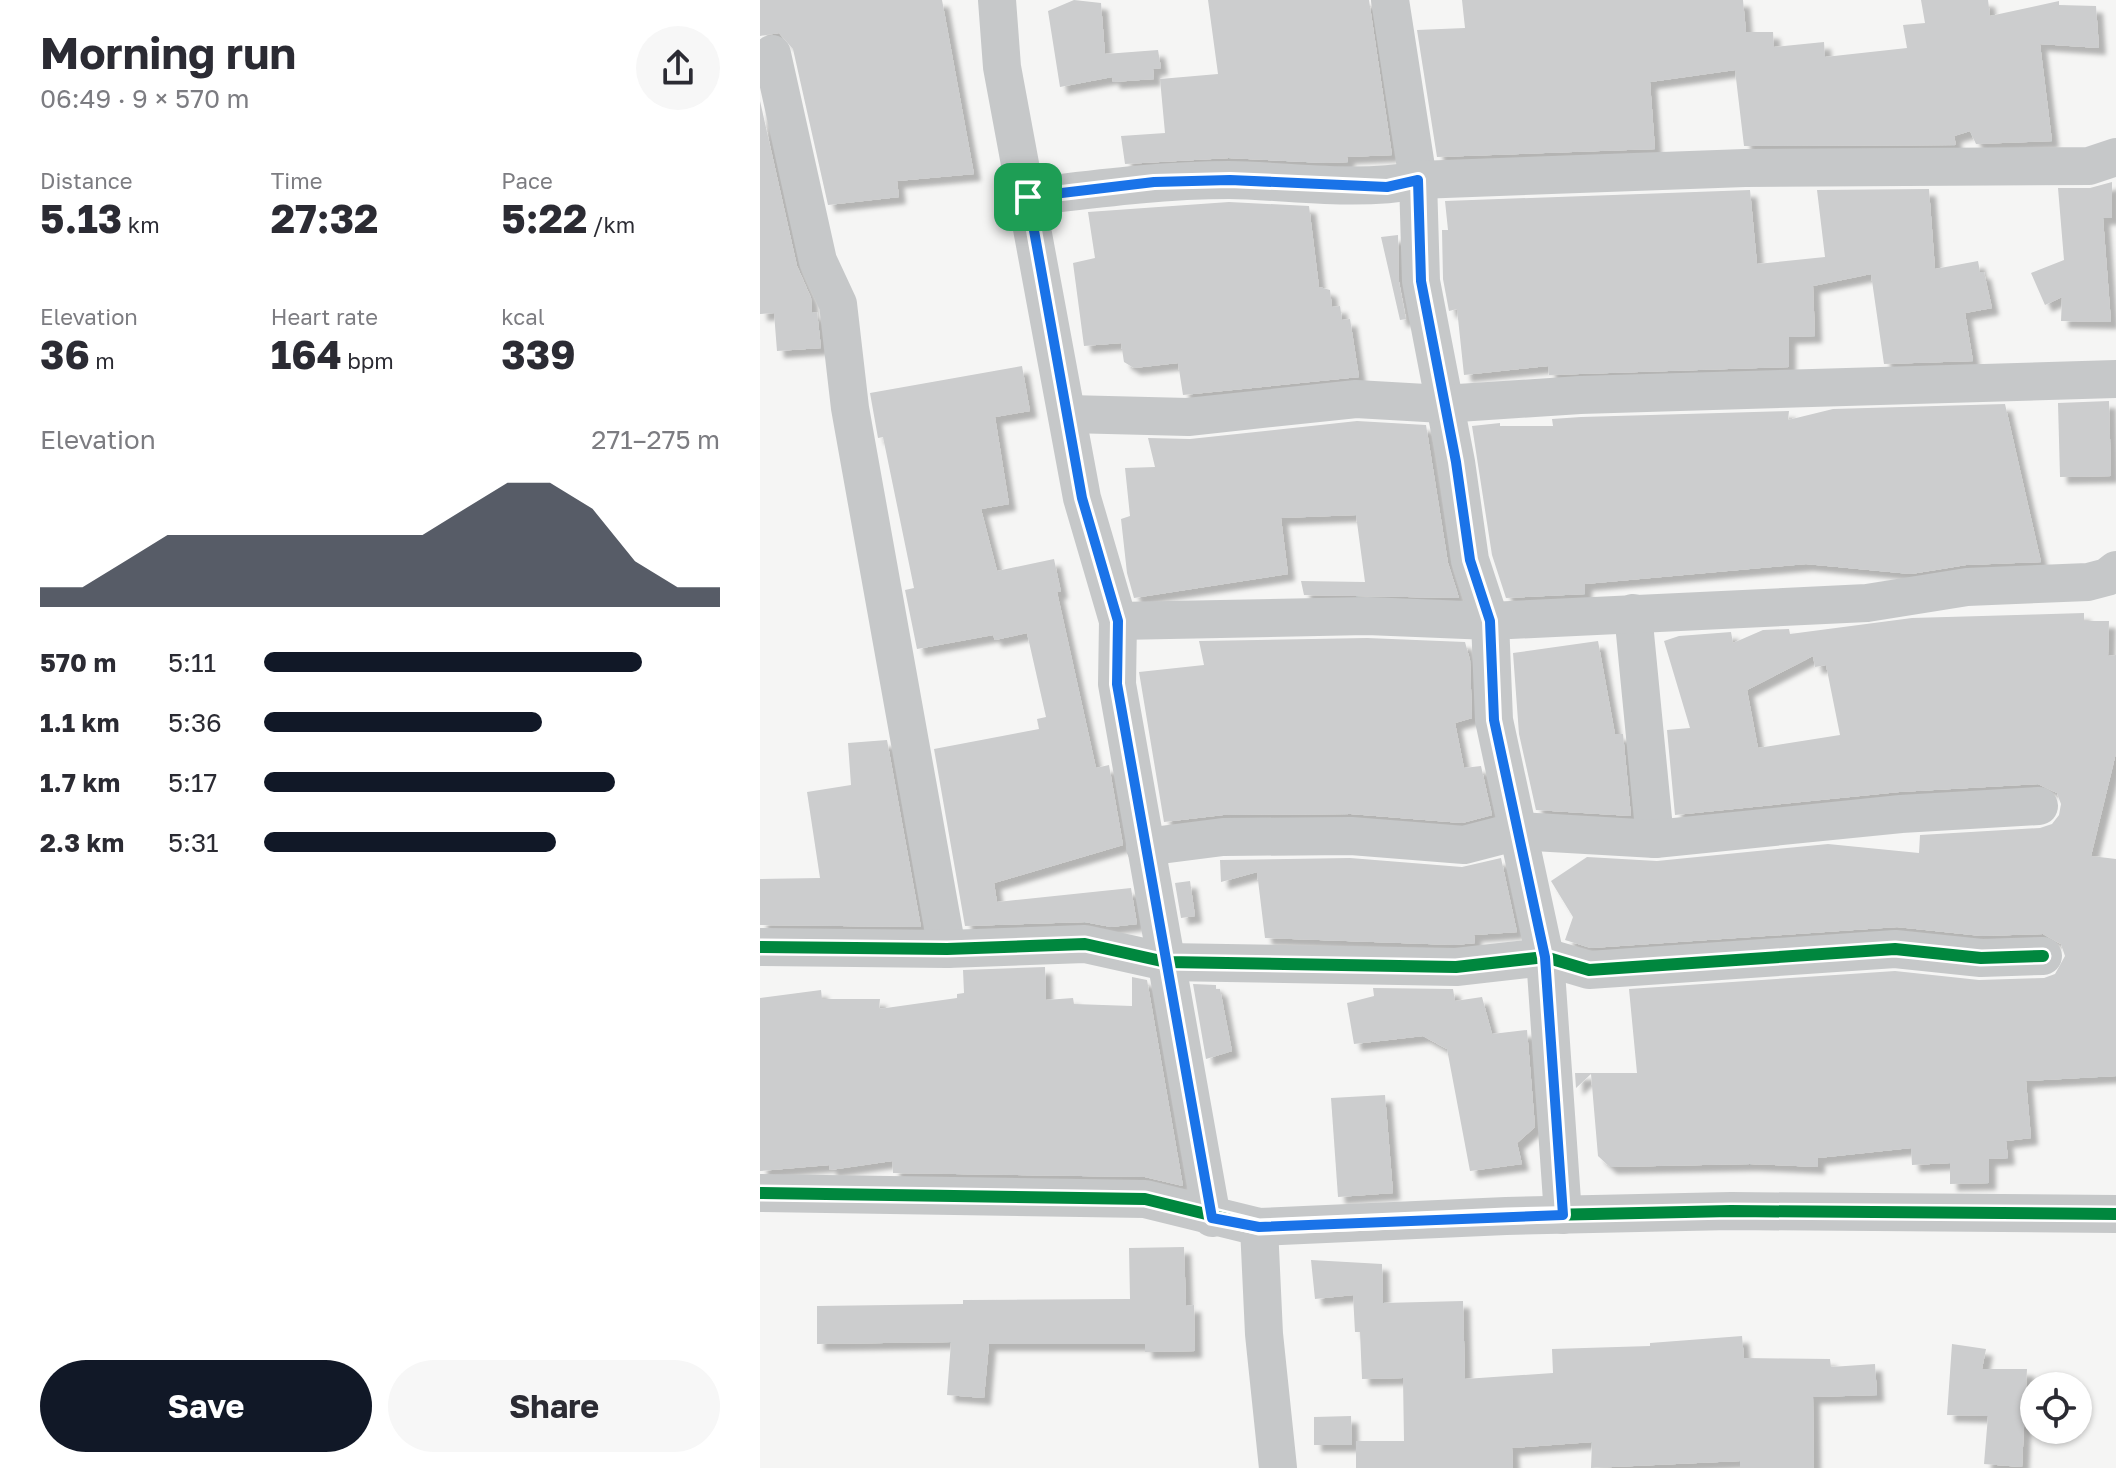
<!DOCTYPE html>
<meta charset="utf-8">
<style>
:root{--surface:#fff;--page:#f7f7f7;--text:#2b2b33;--muted:#7c7c81;--accent:#111827}
body{margin:0;font-family:"Golos Text",sans-serif;background:var(--page);color:var(--text);height:100vh;display:flex;flex-direction:column;font-size:30px;white-space:nowrap}
*{box-sizing:border-box;margin:0}
p{font-size:26px;color:var(--muted)}
.icon{flex:none;width:44px;height:44px;fill:none;stroke:currentColor;stroke-width:2;stroke-linecap:round;stroke-linejoin:round}
.map{position:relative;flex:1;overflow:hidden}
.drawer{display:flex;flex-direction:column;background:var(--surface);width:760px}
.drawer>*{flex:none}
.fabs{position:absolute;left:1260px;top:1372px;display:grid;gap:16px}
.fabs a{display:grid;place-items:center;width:72px;height:72px;border-radius:50%;background:var(--surface);box-shadow:0 2px 6px #0004;font-size:40px}
.pin{position:absolute;display:grid;place-items:center;width:68px;height:68px;color:#fff;margin:-34px;border-radius:16px;box-shadow:0 4px 12px #0006}
.round{display:grid;place-items:center;flex:none;width:84px;height:84px;border-radius:42px;background:var(--page)}
.overview{display:flex;align-items:center;justify-content:space-between;height:136px;padding:0 40px}
h1{font-size:44px;font-weight:700;line-height:60px}
.stats{display:grid;grid-template-columns:repeat(3,1fr);gap:12px;height:136px;padding:8px 40px}
.stats div{display:grid;align-content:center}
.stats b{font-size:40px;font-weight:700}
.stats small{font-size:22px;font-weight:400}
.stats p{font-size:22px}
.chart{height:224px;padding:16px 40px}
.chart p{display:flex;justify-content:space-between}
.chart svg{width:100%;height:144px;margin-top:8px;fill:var(--accent);opacity:.7}
.primary-button{display:flex;gap:16px;margin-top:auto;padding:16px 40px}
.primary-button a{flex:1;height:92px;border-radius:48px;background:var(--accent);color:#fff;font-size:32px;font-weight:700;line-height:92px;text-align:center}
.primary-button a+a{background:var(--page);color:var(--text)}
ul{padding:0 40px;list-style:none;font-size:26px}
li{display:grid;grid-template-columns:128px 96px 1fr;align-items:center;height:60px}
li i{height:20px;border-radius:10px;background:var(--accent)}
main{display:flex;flex:1;min-height:0}
.map>svg:first-child{display:block}
</style>
<main>
<section class="drawer">
<div class="overview"><div><h1>Morning run</h1><p>06:49 · 9 × 570 m</p></div><a class="round"><svg class="icon" aria-label="share" viewBox="0 0 24 24"><path d="M12 15V3M7 8l5-5 5 5M5 13v7h14v-7"/></svg></a></div>
<div class="stats">
<div><p>Distance</p><b>5.13<small> km</small></b></div>
<div><p>Time</p><b>27:32</b></div>
<div><p>Pace</p><b>5:22<small> /km</small></b></div>
</div>
<div class="stats">
<div><p>Elevation</p><b>36<small> m</small></b></div>
<div><p>Heart rate</p><b>164<small> bpm</small></b></div>
<div><p>kcal</p><b>339</b></div>
</div>
<div class="chart"><p><span>Elevation</span>271–275 m</p>
<svg viewBox="0 0 160 44" preserveAspectRatio="none"><path d="M0 44V38L10 38L20 30L30 22L40 22L50 22L60 22L70 22L80 22L90 22L100 14L110 6L120 6L130 14L140 30L150 38L160 38V44z"/></svg>
</div>
<ul>
<li><b>570 m</b>5:11<i style="width:83%"></i></li>
<li><b>1.1 km</b>5:36<i style="width:61%"></i></li>
<li><b>1.7 km</b>5:17<i style="width:77%"></i></li>
<li><b>2.3 km</b>5:31<i style="width:64%"></i></li>
</ul>
<div class="primary-button"><a>Save</a><a>Share</a></div>
</section>
<div class="map">
<svg width="1356" height="1468" viewBox="0 0 1356 1468">
<defs>
<filter id="shadow"><feDropShadow dx="7" dy="7" stdDeviation="2" flood-color="#0004"/></filter>
</defs>
<rect width="100%" height="100%" fill="#f5f5f4"/>
<g fill="#cccdce" fill-rule="evenodd" filter="url(#shadow)">
<path d="M 0,0 L 182,0 L 214,174 L 137,181 L 139,197 L 68,205 L 33,49 L 19,33 L 0,36 Z"/>
<path d="M 314,0 L 341,3 L 345,54 L 398,50 L 401,68 L 393,69 L 394,79 L 353,82 L 352,77 L 300,87 L 288,11 Z"/>
<path d="M 448,0 L 609,0 L 632,155 L 587,157 L 588,162 L 566,163 L 469,158 L 365,164 L 361,136 L 405,133 L 400,79 L 458,74 Z"/>
<path d="M 702,0 L 983,0 L 986,32 L 1013,32 L 1014,47 L 1064,42 L 1065,57 L 1147,48 L 1143,25 L 1165,23 L 1161,0 L 1228,0 L 1230,16 L 1299,1 L 1299,5 L 1336,6 L 1339,48 L 1280,44 L 1292,141 L 1216,144 L 1210,131 L 1194,136 L 1196,145 L 984,146 L 975,70 L 890,82 L 895,149 L 677,157 L 657,30 L 705,28 Z"/>
<path d="M 0,101 L 37,266 L 51,298 L 52,313 L 57,312 L 61,348 L 17,351 L 14,313 L 0,314 Z"/>
<path d="M 1352,182 L 1352,218 L 1343,218 L 1351,322 L 1301,321 L 1302,297 L 1285,305 L 1271,273 L 1304,260 L 1298,188 L 1330,188 Z"/>
<path d="M 1169,189 L 1175,269 L 1218,261 L 1220,272 L 1224,272 L 1232,308 L 1205,313 L 1213,361 L 1124,364 L 1111,274 L 1053,286 L 1055,336 L 1029,337 L 1029,367 L 789,375 L 788,366 L 704,375 L 697,309 L 689,311 L 683,279 L 682,230 L 688,230 L 685,201 L 990,190 L 997,264 L 1065,257 L 1057,190 Z"/>
<path d="M 469,202 L 549,206 L 559,287 L 570,290 L 572,307 L 580,306 L 582,320 L 590,319 L 599,377 L 423,395 L 418,363 L 374,368 L 364,362 L 361,343 L 324,346 L 313,263 L 335,258 L 328,212 Z"/>
<path d="M 638,235 L 639,282 L 646,319 L 640,320 L 621,237 Z"/>
<path d="M 262,366 L 270,411 L 235,417 L 249,504 L 221,509 L 237,571 L 294,559 L 301,592 L 297,592 L 336,768 L 349,765 L 363,845 L 234,883 L 237,902 L 371,888 L 377,924 L 351,927 L 325,922 L 205,926 L 174,749 L 279,729 L 277,719 L 286,717 L 267,633 L 235,640 L 233,635 L 157,649 L 145,590 L 154,588 L 123,437 L 118,438 L 110,393 Z"/>
<path d="M 1349,401 L 1351,476 L 1300,477 L 1298,403 Z"/>
<path d="M 1245,404 L 1281,562 L 1206,565 L 1151,574 L 1046,564 L 825,584 L 825,594 L 746,598 L 732,555 L 712,426 L 740,423 L 740,426 L 793,426 L 792,419 L 821,417 L 1029,411 L 1028,420 L 1073,409 Z"/>
<path d="M 597,421 L 666,425 L 688,563 L 699,598 L 544,595 L 541,581 L 605,582 L 596,515 L 521,518 L 528,574 L 374,598 L 367,573 L 361,519 L 370,516 L 365,468 L 395,467 L 388,438 L 430,439 Z"/>
<path d="M 1324,613 L 1324,621 L 1349,621 L 1348,656 L 1356,655 L 1356,753 L 1331,856 L 1356,859 L 1356,1076 L 1266,1081 L 1271,1138 L 1246,1141 L 1248,1158 L 1229,1159 L 1229,1183 L 1190,1184 L 1190,1163 L 1152,1165 L 1151,1148 L 1058,1158 L 1058,1167 L 990,1164 L 850,1167 L 838,1156 L 831,1074 L 816,1088 L 815,1073 L 877,1073 L 869,989 L 1135,971 L 1219,980 L 1284,978 L 1295,974 L 1305,956 L 1301,944 L 1283,934 L 1222,936 L 1137,927 L 831,948 L 805,940 L 813,917 L 791,881 L 827,857 L 897,861 L 1068,844 L 1159,853 L 1160,835 L 1280,828 L 1292,824 L 1299,815 L 1301,804 L 1297,793 L 1278,784 L 1139,792 L 915,815 L 907,730 L 930,728 L 904,641 L 919,636 L 971,632 L 973,643 L 1003,630 L 1029,629 L 1030,634 L 1152,618 ZM 1053,656 L 1055,667 L 1066,665 L 1080,735 L 998,748 L 987,690 Z"/>
<path d="M 607,638 L 705,642 L 710,660 L 712,718 L 695,723 L 704,768 L 721,766 L 732,815 L 702,823 L 591,814 L 463,815 L 404,822 L 379,672 L 444,665 L 439,641 Z"/>
<path d="M 838,641 L 855,734 L 863,734 L 871,816 L 776,810 L 759,734 L 753,653 Z"/>
<path d="M 127,740 L 161,927 L 0,925 L 0,879 L 60,878 L 47,792 L 91,785 L 88,743 Z"/>
<path d="M 590,858 L 702,867 L 741,858 L 757,932 L 714,935 L 715,943 L 695,945 L 505,938 L 497,872 L 461,882 L 460,860 Z"/>
<path d="M 430,881 L 435,916 L 421,918 L 415,883 Z"/>
<path d="M 285,967 L 286,1000 L 313,998 L 314,1004 L 372,1006 L 372,977 L 387,980 L 423,1186 L 385,1177 L 133,1173 L 132,1161 L 70,1170 L 69,1165 L 0,1171 L 0,998 L 61,990 L 62,999 L 120,999 L 119,1009 L 197,998 L 197,994 L 204,993 L 203,970 Z"/>
<path d="M 433,984 L 456,985 L 456,989 L 460,989 L 472,1051 L 446,1059 Z"/>
<path d="M 613,988 L 693,989 L 695,1001 L 722,997 L 732,1034 L 767,1030 L 775,1127 L 757,1143 L 762,1164 L 710,1171 L 687,1049 L 663,1036 L 594,1044 L 587,1003 L 614,996 Z"/>
<path d="M 625,1095 L 633,1193 L 578,1197 L 571,1098 Z"/>
<path d="M 424,1247 L 426,1306 L 434,1305 L 435,1351 L 385,1352 L 385,1344 L 229,1344 L 224,1398 L 187,1395 L 191,1342 L 57,1344 L 57,1306 L 203,1304 L 203,1300 L 370,1299 L 369,1248 Z"/>
<path d="M 551,1260 L 622,1264 L 623,1303 L 703,1301 L 705,1379 L 793,1373 L 792,1349 L 890,1346 L 890,1343 L 982,1336 L 984,1358 L 1070,1359 L 1071,1367 L 1115,1364 L 1117,1395 L 1053,1397 L 1054,1468 L 980,1468 L 980,1461 L 831,1468 L 832,1442 L 752,1448 L 753,1468 L 596,1468 L 596,1441 L 644,1441 L 643,1378 L 602,1379 L 600,1332 L 595,1332 L 593,1295 L 555,1299 Z"/>
<path d="M 1192,1344 L 1226,1349 L 1222,1369 L 1267,1369 L 1262,1467 L 1224,1464 L 1228,1416 L 1187,1415 Z"/>
<path d="M 591,1416 L 592,1445 L 554,1445 L 554,1417 Z"/>
</g>
<g fill="none" stroke-linecap="round" stroke-linejoin="round">
<g stroke="#c6c8c9" stroke-width="38">
<path d="M 237,0 L 242,67 L 322,498 L 358,621 L 357,684 L 452,1218"/>
<path d="M 630,0 L 658,180 L 661,281 L 696,462 L 710,560 L 730,621 L 734,720 L 785,957 L 803,1215"/>
<path d="M 12,54 L 58,261 L 78,304 L 90,408 L 187,949"/>
<path d="M 268,197 C 335,189 401,180 469,180 C 532,181 596,192 658,180 L 985,168 L 1329,166 L 1356,157"/>
<path d="M 308,414 L 428,417 L 596,399 L 683,404 L 820,395 L 1356,379"/>
<path d="M 873,613 L 895,839"/>
<path d="M 358,621 L 607,616 L 730,621 L 1107,603 L 1207,587 L 1328,582 L 1347,577 L 1356,570"/>
<path d="M 385,847 L 463,837 L 591,836 L 704,845 L 758,831 L 895,839 L 1141,814 L 1279,806"/>
<path d="M 0,947 L 187,949 L 325,944 L 406,962 L 696,967 L 785,957 L 829,970 L 1135,949 L 1221,958 L 1283,956"/>
<path d="M 0,1193 L 385,1199 L 499,1227 L 746,1216 L 971,1211 L 1356,1214"/>
<path d="M 499,1227 L 504,1334 L 518,1468"/>
</g>
<defs>
<g id="cycleway">
<path d="M 0,947 L 187,949 L 325,944 L 406,962 L 696,967 L 785,957 L 829,970 L 1135,949 L 1221,958 L 1283,956"/>
<path d="M 0,1193 L 385,1199 L 499,1227 L 746,1216 L 971,1211 L 1356,1214"/>
</g>
</defs>
<use href="#cycleway" stroke="#fff" stroke-width="17"/>
<use href="#cycleway" stroke="#00873e" stroke-width="12"/>
</g>
<g fill="none" stroke-linecap="round" stroke-linejoin="round">
<defs>
<path id="route" d="M 470,180 L 627,187 L 658,180 L 661,281 L 696,462 L 710,560 L 730,621 L 734,720 L 785,957 L 803,1215 L 499,1227 L 452,1218 L 357,684 L 358,621 L 322,498 L 268,197 L 394,182 Z"/>
</defs>
<use href="#route" stroke="#fff" stroke-width="16"/>
<use href="#route" stroke="#1a73e8" stroke-width="10"/>
</g>
</svg>
<div class="fabs">
<a><svg class="icon" aria-label="locate" viewBox="0 0 24 24"><circle cx="12" cy="12" r="6"/><path d="M12 2v4M12 18v4M2 12h4M18 12h4"/></svg></a>
</div>
<div class="pin" style="left:268px;top:197px;background:#1e9e55"><svg class="icon" aria-label="arrive" viewBox="0 0 24 24"><path d="M6 21V4h12l-3 4 3 4H6"/></svg></div>
</div>
</main>
